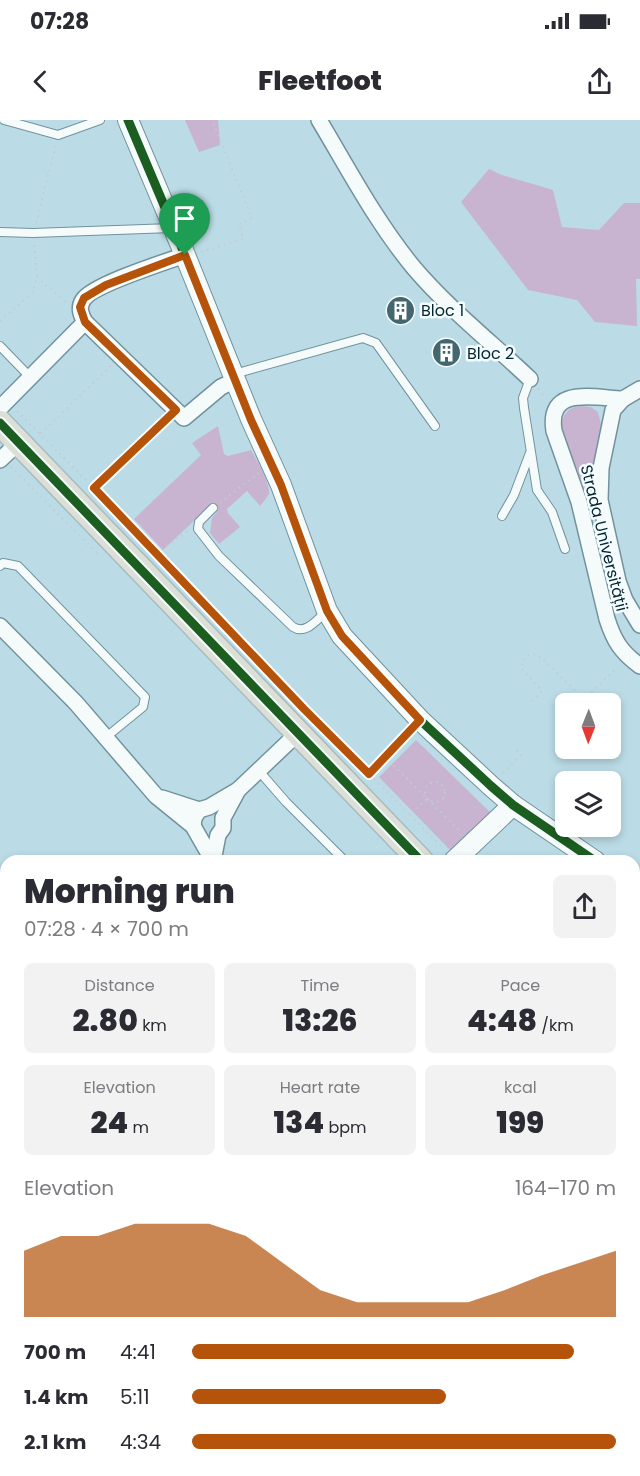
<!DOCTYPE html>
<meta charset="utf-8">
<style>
:root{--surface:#fff;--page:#f2f2f3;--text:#2b2b33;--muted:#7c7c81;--accent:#b45309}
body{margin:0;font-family:Poppins,sans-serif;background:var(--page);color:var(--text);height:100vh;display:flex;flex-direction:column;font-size:22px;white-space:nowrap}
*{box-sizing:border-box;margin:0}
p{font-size:20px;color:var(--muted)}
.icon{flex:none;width:33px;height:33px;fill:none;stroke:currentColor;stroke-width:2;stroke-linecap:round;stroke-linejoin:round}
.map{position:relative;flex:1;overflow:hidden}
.sheet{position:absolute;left:0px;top:735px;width:640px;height:621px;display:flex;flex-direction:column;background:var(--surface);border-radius:18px 18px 0 0;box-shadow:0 3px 9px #0003}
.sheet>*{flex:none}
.needle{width:39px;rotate:181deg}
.tools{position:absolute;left:555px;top:573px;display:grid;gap:12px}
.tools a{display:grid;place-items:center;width:66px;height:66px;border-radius:9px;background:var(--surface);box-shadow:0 3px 9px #0003;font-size:30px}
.pin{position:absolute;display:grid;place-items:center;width:51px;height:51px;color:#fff;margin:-62px -26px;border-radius:50% 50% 50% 0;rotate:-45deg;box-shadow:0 0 6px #0007}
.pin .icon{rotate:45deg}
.round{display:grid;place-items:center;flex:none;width:63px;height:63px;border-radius:9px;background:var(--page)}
.head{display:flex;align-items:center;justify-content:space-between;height:102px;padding:0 24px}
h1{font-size:33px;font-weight:800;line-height:45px}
.figures{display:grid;grid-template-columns:repeat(3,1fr);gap:9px;height:102px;padding:6px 24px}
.figures div{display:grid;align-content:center;border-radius:9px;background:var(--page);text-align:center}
.figures b{font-size:30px;font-weight:800}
.figures small{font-size:16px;font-weight:400}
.figures p{font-size:16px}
.chart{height:168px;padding:12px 24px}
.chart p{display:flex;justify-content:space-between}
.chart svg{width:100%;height:108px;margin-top:6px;fill:var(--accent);opacity:.7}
ul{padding:0 24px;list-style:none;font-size:20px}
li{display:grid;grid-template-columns:96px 72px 1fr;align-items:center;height:45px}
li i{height:15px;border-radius:8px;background:var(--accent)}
.status{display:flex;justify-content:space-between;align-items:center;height:42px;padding:0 30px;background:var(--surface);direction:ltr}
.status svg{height:16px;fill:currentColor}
header{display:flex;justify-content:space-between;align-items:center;height:78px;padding:0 24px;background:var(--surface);font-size:27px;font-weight:800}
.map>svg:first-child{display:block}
</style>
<div class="status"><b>07:28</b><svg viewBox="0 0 49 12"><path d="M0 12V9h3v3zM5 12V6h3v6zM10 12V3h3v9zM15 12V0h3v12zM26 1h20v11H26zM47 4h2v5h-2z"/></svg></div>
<header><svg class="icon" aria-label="back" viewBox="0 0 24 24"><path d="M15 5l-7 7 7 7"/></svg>Fleetfoot<svg class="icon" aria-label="share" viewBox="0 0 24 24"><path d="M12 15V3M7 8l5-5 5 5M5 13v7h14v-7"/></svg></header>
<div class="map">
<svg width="640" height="1356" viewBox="0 0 640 1356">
<rect width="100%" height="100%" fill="#bbdce6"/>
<g fill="#c8b4d0">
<path d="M 185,0 L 218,0 L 220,25 L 199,32 Z"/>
<path d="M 489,49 L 502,55 L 553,70 L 562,107 L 599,110 L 624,83 L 640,83 L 640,159 L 636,159 L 637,206 L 595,202 L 577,180 L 528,170 L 461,82 Z"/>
<path d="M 582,286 L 591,287 L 598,292 L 602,308 L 594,344 L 591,388 L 561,306 C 564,293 568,287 582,286 Z"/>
<path d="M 218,306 L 224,334 L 228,336 L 251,330 C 256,339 271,364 269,374 C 267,378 263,382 260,386 L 247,371 L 227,389 L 228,393 L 240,407 L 219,424 L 210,413 L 212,398 L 217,392 L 212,384 L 163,430 L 134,399 L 201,335 L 192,323 Z"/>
<path d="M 416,620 L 493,695 L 452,732 L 379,657 Z"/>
</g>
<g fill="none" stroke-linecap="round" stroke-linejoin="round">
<defs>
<g id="service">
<path d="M 4,0 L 58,15 L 100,0"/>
<path d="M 0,112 L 33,113 L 172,108"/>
<path d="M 0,226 L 30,257"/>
<path d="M 234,254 L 363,218 L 376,223 L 435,306"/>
<path d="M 530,259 L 523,278 L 524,288 L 537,370 L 552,392 L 565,429"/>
<path d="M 213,388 L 199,402 L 198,409 L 219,436 L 293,507 C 306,515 316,500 326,492"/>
<path d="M 502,396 L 514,375 L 530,333"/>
<path d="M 0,446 L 3,443 L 18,446 L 145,577 L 143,587 L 105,618"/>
<path d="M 259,651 L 286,682 L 345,741"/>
<path d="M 634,1092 L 640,1098"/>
</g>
<g id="minor">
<path d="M 319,0 C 349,50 376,102 414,148 C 449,189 491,222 530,259"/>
<path d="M 185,135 C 165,142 92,165 83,180 C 78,188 81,195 85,202 L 184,298 L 221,267 L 236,260"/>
<path d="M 640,269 L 623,279 L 613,290 L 601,348 L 600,380 L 618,461 L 625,480 L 640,505"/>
<path d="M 623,279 C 594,278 547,265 554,311 L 579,382 L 607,499 C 614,521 621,532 640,546"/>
<path d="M 0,288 L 85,202"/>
<path d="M 0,340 L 19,322"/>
<path d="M 0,506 L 76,583 L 156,676 L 193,706 L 213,741"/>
<path d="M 162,678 L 199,690"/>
<path d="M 193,706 L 194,698 L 199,690 L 209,687 L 238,670 L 298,613"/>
<path d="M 213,741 L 218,715 L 223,708 L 223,698 L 238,670"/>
<path d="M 0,844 L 6,845"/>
<path d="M 0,927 L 6,928"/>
<path d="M 0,1132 L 6,1132"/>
<path d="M 634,1185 L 640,1191"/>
<path d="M 634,1267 L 640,1268"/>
<path d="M 0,1329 L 6,1330"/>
<path d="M 54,1356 L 55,1350"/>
<path d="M 243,1356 L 244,1350"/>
<path d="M 272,1356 L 273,1350"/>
<path d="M 455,1356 L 456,1350"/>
</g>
<g id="tertiary">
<path d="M 128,0 L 185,135 L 251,299 L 281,365 L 327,491 L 342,516 L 420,600 L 491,666 L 513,685 L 595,741"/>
<path d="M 454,741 L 513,685"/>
<path d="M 634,779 L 640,785"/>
</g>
<g id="primary">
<path d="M 0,303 L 421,741"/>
<path d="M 634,961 L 640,967"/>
</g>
</defs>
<use href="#service" stroke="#72929b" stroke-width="10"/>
<use href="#minor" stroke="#72929b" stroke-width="18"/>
<use href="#tertiary" stroke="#72929b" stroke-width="22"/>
<use href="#primary" stroke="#a7bbc1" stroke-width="27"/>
<g stroke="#c2cccf" stroke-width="2" stroke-dasharray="1.5 4.5" stroke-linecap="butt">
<path d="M 36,103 L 56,24"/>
<path d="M 201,132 L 243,119 L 239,104 L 252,98 L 212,0"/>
<path d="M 37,157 L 68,184"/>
<path d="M 0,201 L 33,172 L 37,157 L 34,123"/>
<path d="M 111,246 L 40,314 L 94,368 L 165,300"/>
<path d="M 538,269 L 545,278"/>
<path d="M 17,291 L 40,314"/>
<path d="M 11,347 L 98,434"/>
<path d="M 94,368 L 304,589 L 369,654"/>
<path d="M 220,383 L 259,353"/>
<path d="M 152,437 L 189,410"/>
<path d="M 532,581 L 542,571 L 521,548 L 526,536 L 533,534 L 540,537 L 584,579 L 618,547"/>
<path d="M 409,611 L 369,654 L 410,695 L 427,679"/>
<path d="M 385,637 L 462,713"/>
<path d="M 503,653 L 521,635 L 515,629"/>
<circle cx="435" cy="672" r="10"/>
<path d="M 410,695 L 444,729"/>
<path d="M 634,934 L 640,940"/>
<path d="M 634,991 L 640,996"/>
</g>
<use href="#service" stroke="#f5fafb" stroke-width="8"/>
<use href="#minor" stroke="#f5fafb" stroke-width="15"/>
<use href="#tertiary" stroke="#f5fafb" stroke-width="20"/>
<use href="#primary" stroke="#dbdfd6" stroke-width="24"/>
<defs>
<g id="cycleway">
<path d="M 128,0 L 185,135 L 251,299 L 281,365 L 327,491 L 342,516 L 420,600 L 491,666 L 513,685 L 595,741"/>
<path d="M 0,303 L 421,741"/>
</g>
</defs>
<use href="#cycleway" stroke="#f5fcff" stroke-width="13"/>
<use href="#cycleway" stroke="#1b5e20" stroke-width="9"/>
</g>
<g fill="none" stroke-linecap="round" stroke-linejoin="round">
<defs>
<path id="route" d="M 185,135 L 251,300 L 281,365 L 327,491 L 342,516 L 420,600 L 369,654 L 304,589 L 94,368 L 176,290 L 85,202 L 80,187 L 84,178 L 106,165 Z"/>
</defs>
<use href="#route" stroke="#fff" stroke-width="12"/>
<use href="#route" stroke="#b45309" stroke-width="8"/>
</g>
<defs>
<symbol id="building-disc" viewBox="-11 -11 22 22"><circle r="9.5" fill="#44666f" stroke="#f5fcff"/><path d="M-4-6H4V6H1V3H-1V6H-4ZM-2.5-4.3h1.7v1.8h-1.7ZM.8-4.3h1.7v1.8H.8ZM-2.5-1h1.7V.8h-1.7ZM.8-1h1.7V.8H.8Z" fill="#fff"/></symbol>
</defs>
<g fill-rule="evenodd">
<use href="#building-disc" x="384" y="174" width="33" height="33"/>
<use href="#building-disc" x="430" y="216" width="33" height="33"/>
</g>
<g text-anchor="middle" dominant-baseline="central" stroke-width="5" stroke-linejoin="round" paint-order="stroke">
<g font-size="16" fill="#04262f" stroke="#f5fcff" text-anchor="start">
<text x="421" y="190">Bloc 1</text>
<text x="467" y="233">Bloc 2</text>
</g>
<g font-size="16" fill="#04262f" stroke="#f5fcff">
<text transform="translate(604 418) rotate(76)">Strada Universității</text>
</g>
</g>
</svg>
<div class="tools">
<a><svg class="needle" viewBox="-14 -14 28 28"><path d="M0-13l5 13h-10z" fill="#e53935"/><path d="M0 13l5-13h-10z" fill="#7c7c81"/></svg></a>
<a><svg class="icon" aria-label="layers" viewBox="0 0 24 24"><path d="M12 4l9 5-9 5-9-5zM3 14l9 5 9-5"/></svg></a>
</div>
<div class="pin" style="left:185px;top:135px;background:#1e9e55"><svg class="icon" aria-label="arrive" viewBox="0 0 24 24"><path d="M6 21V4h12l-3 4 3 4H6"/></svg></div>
<section class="sheet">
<div class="head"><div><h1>Morning run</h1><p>07:28 · 4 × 700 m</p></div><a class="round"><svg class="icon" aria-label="share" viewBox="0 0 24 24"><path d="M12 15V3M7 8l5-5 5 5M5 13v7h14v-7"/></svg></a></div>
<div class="figures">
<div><p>Distance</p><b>2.80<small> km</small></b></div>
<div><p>Time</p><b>13:26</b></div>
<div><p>Pace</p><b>4:48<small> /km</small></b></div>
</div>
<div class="figures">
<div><p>Elevation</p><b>24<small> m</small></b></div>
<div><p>Heart rate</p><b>134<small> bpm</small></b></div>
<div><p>kcal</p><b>199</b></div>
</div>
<div class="chart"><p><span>Elevation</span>164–170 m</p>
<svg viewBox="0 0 160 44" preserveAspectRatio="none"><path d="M0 44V17L10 11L20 11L30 6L40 6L50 6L60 11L70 22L80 33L90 38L100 38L110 38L120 38L130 33L140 27L150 22L160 17V44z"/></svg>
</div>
<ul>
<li><b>700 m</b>4:41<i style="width:90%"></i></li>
<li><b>1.4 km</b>5:11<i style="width:60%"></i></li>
<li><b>2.1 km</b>4:34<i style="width:100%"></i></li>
</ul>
</section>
</div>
